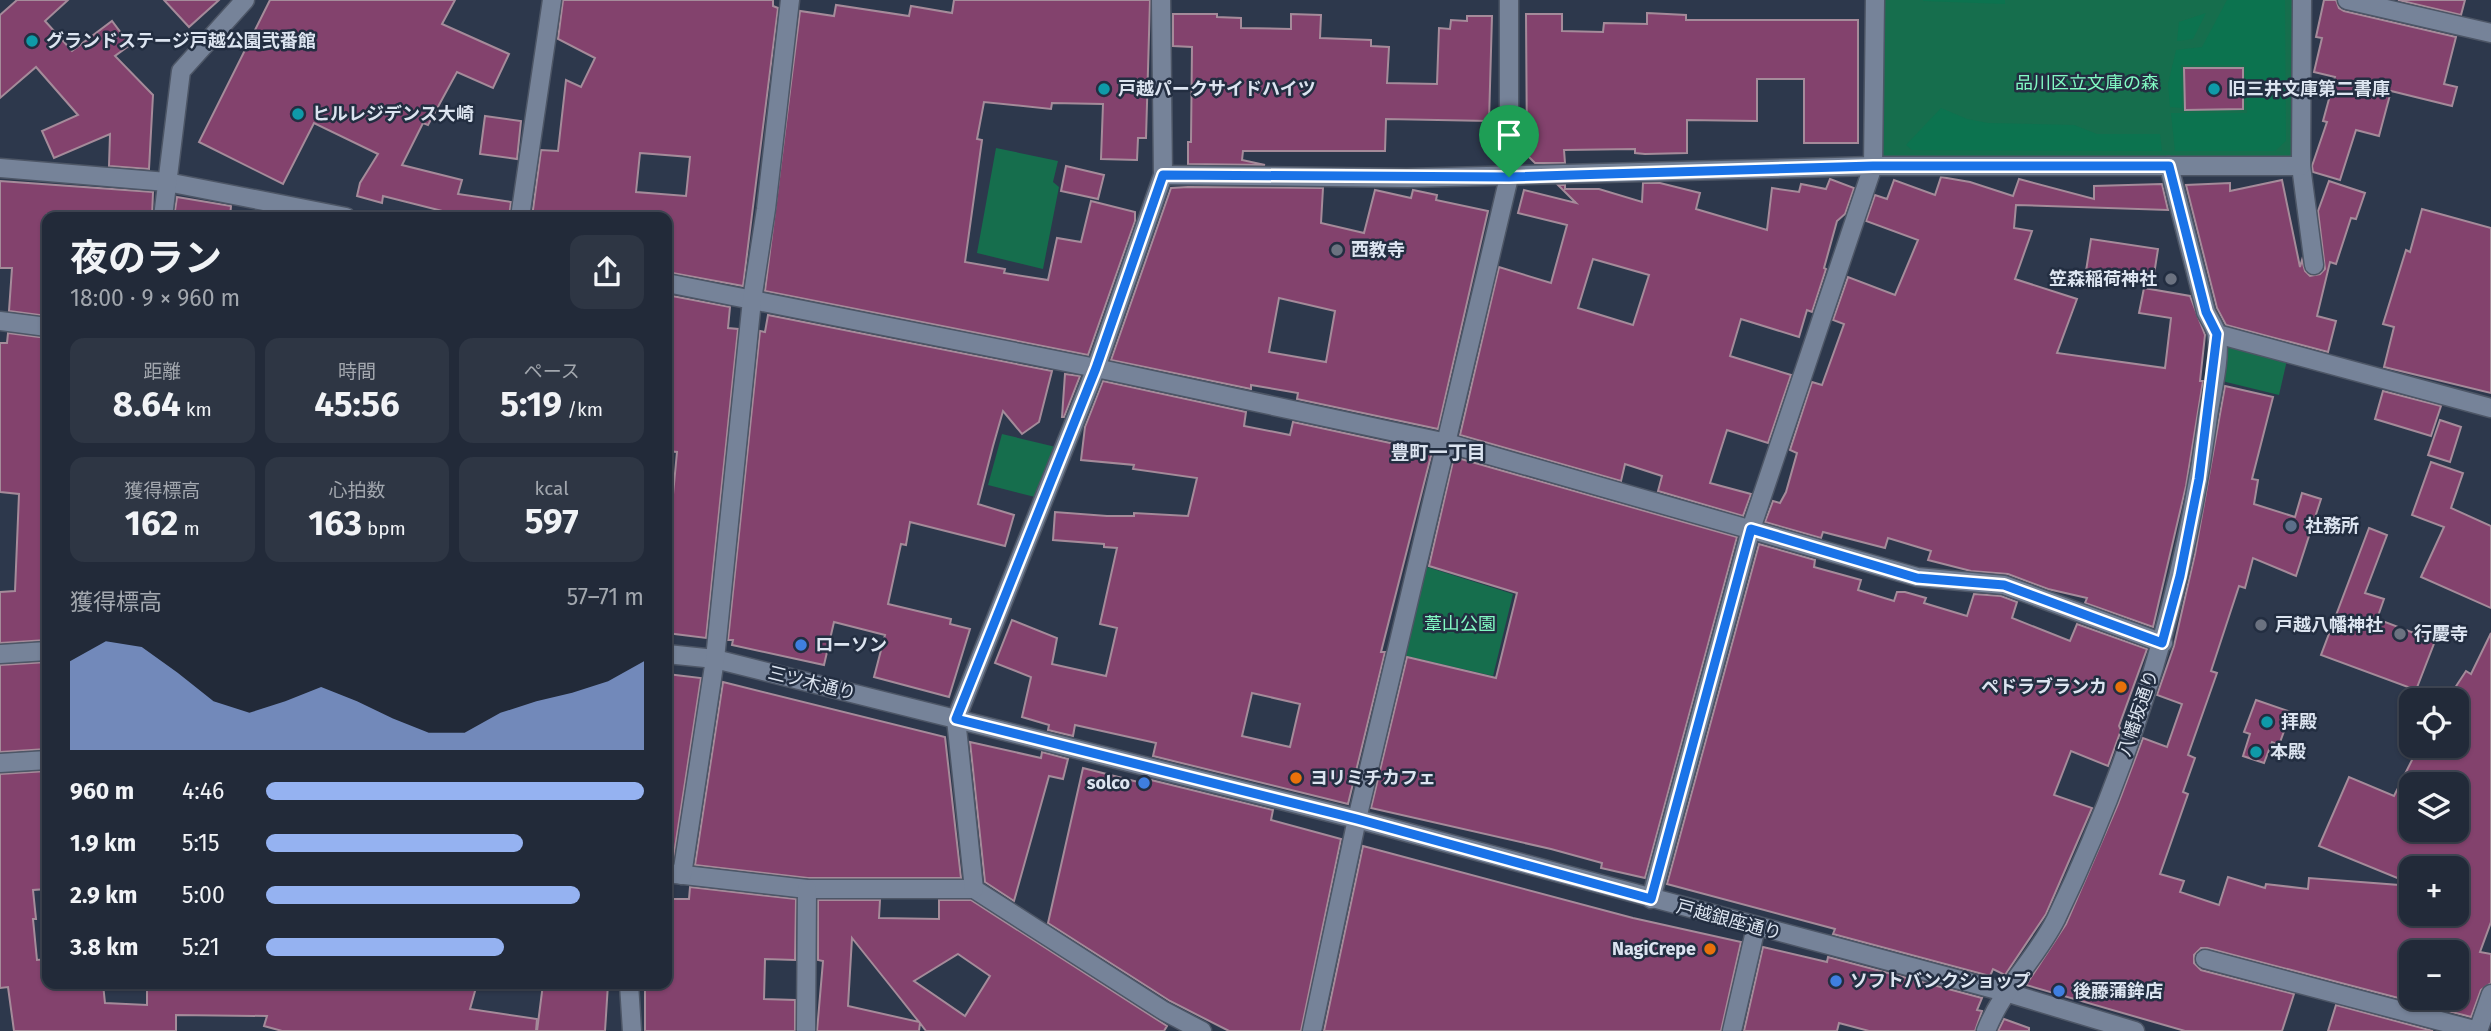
<!DOCTYPE html>
<html lang="ja">
<meta charset="utf-8">
<style>
:root{--surface:#222a39;--page:#2e3644;--text:#f1f3f6;--muted:#a2a7ae;--line:#3f4653;--accent:#95b2f1}
body{margin:0;font-family:"Fira Sans","Noto Sans JP",sans-serif;background:var(--page);color:var(--text);height:100vh;display:flex;flex-direction:column;font-size:26px;white-space:nowrap}
*{box-sizing:border-box;margin:0}
p{font-size:23px;color:var(--muted)}
.icon{flex:none;width:38px;height:38px;fill:none;stroke:currentColor;stroke-width:2;stroke-linecap:round;stroke-linejoin:round}
.map{position:relative;flex:1;overflow:hidden}
.panel{position:absolute;left:42px;top:212px;width:630px;height:777px;display:flex;flex-direction:column;background:var(--surface);border-radius:14px;box-shadow:0 2px 5px #0004,0 0 0 2px var(--line)}
.panel>*{flex:none}
.tools{position:absolute;left:2399px;top:688px;display:grid;gap:14px}
.tools a{display:grid;place-items:center;width:70px;height:70px;border-radius:14px;background:var(--surface);box-shadow:0 2px 5px #0004,0 0 0 2px var(--line);font-size:35px}
.pin{position:absolute;display:grid;place-items:center;width:60px;height:60px;color:#fff;margin:-72px -30px;border-radius:50% 50% 50% 0;rotate:-45deg;box-shadow:0 0 7px #0007}
.pin .icon{rotate:45deg}
.round{display:grid;place-items:center;flex:none;width:74px;height:74px;border-radius:14px;background:var(--page)}
.headline{display:flex;align-items:center;justify-content:space-between;height:119px;padding:0 28px}
h1{font-size:38px;font-weight:700;line-height:52px}
.metrics{display:grid;grid-template-columns:repeat(3,1fr);gap:10px;height:119px;padding:7px 28px}
.metrics div{display:grid;align-content:center;border-radius:14px;background:var(--page);text-align:center}
.metrics b{font-size:35px;font-weight:700}
.metrics small{font-size:19px;font-weight:400}
.metrics p{font-size:19px}
.chart{height:196px;padding:14px 28px}
.chart p{display:flex;justify-content:space-between}
.chart svg{width:100%;height:126px;margin-top:7px;fill:var(--accent);opacity:.7}
ul{padding:0 28px;list-style:none;font-size:23px}
li{display:grid;grid-template-columns:112px 84px 1fr;align-items:center;height:52px}
li i{height:18px;border-radius:9px;background:var(--accent)}
.map>svg:first-child{display:block}
</style>
<div class="map">
<svg width="2491" height="1031" viewBox="0 0 2491 1031">
<rect width="100%" height="100%" fill="#2d384c"/>
<g fill="#166e4d">
<path d="M 1875,0 L 2300,0 L 2301,166 L 1873,166 Z"/>
<path d="M 996,148 L 1058,161 L 1053,182 L 1059,187 L 1043,269 L 977,253 Z"/>
<path d="M 2228,345 L 2287,360 L 2279,395 L 2222,381 Z"/>
<path d="M 1002,434 L 1060,448 L 1039,498 L 988,485 Z"/>
<path d="M 1424,566 L 1513,594 L 1493,676 L 1402,655 Z"/>
</g>
<g fill="#0c734f">
<path d="M 1923,0 L 2005,0 L 2005,4 L 1923,1 Z"/>
<path d="M 2227,0 L 2285,0 L 2286,141 L 2275,151 L 2175,151 L 2171,113 L 2247,113 L 2245,65 L 2181,65 L 2182,108 L 2170,107 L 2168,84 L 2176,50 L 2202,47 Z"/>
<path d="M 2206,13 L 2193,39 L 2177,41 L 2179,22 Z"/>
<path d="M 1941,108 L 1967,119 L 1988,123 L 2074,125 L 2097,134 L 2160,134 L 2162,151 L 1912,150 L 1906,145 Z"/>
</g>
<g fill="#83426d" stroke="#a58b9a" stroke-width="2" fill-rule="evenodd">
<path d="M 17,0 L 68,0 L 45,21 L 72,51 L 112,21 L 130,45 L 115,56 L 153,95 L 149,169 L 109,166 L 110,134 L 54,158 L 42,131 L 78,115 L 36,67 L 0,98 L 0,15 Z"/>
<path d="M 164,0 L 219,0 L 189,27 Z"/>
<path d="M 270,0 L 455,0 L 442,24 L 509,54 L 493,88 L 457,72 L 428,125 L 423,123 L 402,165 L 462,180 L 458,194 L 511,202 L 509,217 L 466,217 L 383,196 L 382,203 L 357,196 L 360,183 L 378,154 L 314,123 L 283,184 L 199,142 Z"/>
<path d="M 563,0 L 773,0 L 773,6 L 778,8 L 743,286 L 667,272 L 667,217 L 532,217 L 541,150 L 558,151 L 566,80 L 581,87 L 595,58 L 558,39 ZM 640,153 L 690,157 L 686,196 L 636,192 Z"/>
<path d="M 954,0 L 1150,0 L 1146,138 L 1138,138 L 1137,160 L 1101,159 L 1103,104 L 1052,103 L 1051,109 L 984,102 L 977,139 L 982,140 L 965,262 L 1005,269 L 1004,273 L 1048,280 L 1057,238 L 1081,242 L 1091,201 L 1135,212 L 1135,221 L 1088,355 L 765,291 L 800,11 L 834,16 L 836,5 L 909,16 L 911,6 L 952,13 Z"/>
<path d="M 2324,0 L 2336,0 L 2339,8 L 2344,11 L 2456,37 L 2444,84 L 2457,87 L 2452,106 L 2391,91 L 2379,136 L 2356,130 L 2340,180 L 2313,172 L 2312,166 L 2327,122 L 2323,121 L 2335,77 L 2314,72 L 2322,38 L 2316,37 Z"/>
<path d="M 2398,0 L 2465,0 L 2461,15 Z"/>
<path d="M 1647,13 L 1686,15 L 1686,20 L 1858,20 L 1858,143 L 1804,143 L 1804,79 L 1757,79 L 1757,121 L 1687,120 L 1687,153 L 1645,154 L 1635,153 L 1635,149 L 1564,150 L 1565,163 L 1535,163 L 1527,155 L 1526,14 L 1562,14 L 1562,31 L 1603,32 L 1604,23 L 1647,24 Z"/>
<path d="M 1173,14 L 1217,14 L 1217,17 L 1241,18 L 1241,28 L 1291,29 L 1291,14 L 1321,15 L 1320,38 L 1371,40 L 1371,46 L 1389,47 L 1387,83 L 1437,84 L 1439,28 L 1450,29 L 1451,20 L 1467,21 L 1467,16 L 1492,16 L 1489,121 L 1386,119 L 1385,151 L 1243,151 L 1242,160 L 1265,165 L 1188,164 L 1188,142 L 1191,142 L 1192,47 L 1173,46 Z"/>
<path d="M 2184,68 L 2243,68 L 2243,109 L 2185,110 Z"/>
<path d="M 485,116 L 521,121 L 517,159 L 480,154 Z"/>
<path d="M 1066,166 L 1104,175 L 1098,199 L 1061,191 Z"/>
<path d="M 1941,177 L 1970,182 L 2013,196 L 2019,179 L 2094,199 L 2094,186 L 2162,184 L 2168,210 L 2016,205 L 2014,228 L 2032,231 L 2015,279 L 2077,299 L 2057,353 L 2165,368 L 2171,318 L 2139,313 L 2144,288 L 2190,296 L 2205,335 L 2200,381 L 2203,381 L 2186,486 L 2153,627 L 2085,603 L 2087,598 L 2048,589 L 2008,574 L 1971,571 L 1928,560 L 1931,551 L 1888,538 L 1885,548 L 1823,532 L 1821,538 L 1765,522 L 1773,501 L 1780,503 L 1786,492 L 1797,453 L 1790,450 L 1812,382 L 1822,385 L 1844,324 L 1833,320 L 1848,277 L 1895,295 L 1918,240 L 1866,221 L 1875,195 L 1887,199 L 1894,180 L 1935,195 Z"/>
<path d="M 1830,179 L 1854,188 L 1845,214 L 1837,221 L 1824,268 L 1826,269 L 1812,312 L 1807,310 L 1799,337 L 1741,319 L 1730,356 L 1791,375 L 1768,443 L 1727,430 L 1710,483 L 1751,494 L 1743,516 L 1658,491 L 1662,476 L 1625,464 L 1621,481 L 1460,435 L 1499,267 L 1551,283 L 1567,225 L 1518,213 L 1524,190 L 1576,203 L 1558,185 L 1565,185 L 1565,189 L 1599,189 L 1642,202 L 1643,183 L 1660,183 L 1700,193 L 1696,209 L 1767,230 L 1772,188 L 1799,192 L 1801,184 L 1826,189 ZM 1593,259 L 1649,275 L 1633,325 L 1578,308 Z"/>
<path d="M 2282,180 L 2300,267 L 2302,260 L 2305,271 L 2310,276 L 2320,274 L 2325,269 L 2318,211 L 2329,181 L 2365,193 L 2356,219 L 2351,218 L 2336,264 L 2330,262 L 2317,316 L 2336,321 L 2328,352 L 2226,325 L 2217,308 L 2186,185 L 2230,183 L 2230,191 Z"/>
<path d="M 0,181 L 153,192 L 152,217 L 47,214 L 47,316 L 9,311 L 12,268 L 0,268 Z"/>
<path d="M 1188,187 L 1323,188 L 1321,223 L 1364,233 L 1375,190 L 1411,198 L 1413,190 L 1437,195 L 1436,200 L 1488,211 L 1438,429 L 1297,399 L 1298,393 L 1251,385 L 1251,389 L 1111,360 L 1171,188 ZM 1279,298 L 1335,311 L 1326,362 L 1269,352 Z"/>
<path d="M 177,197 L 231,206 L 230,217 L 174,217 Z"/>
<path d="M 2422,209 L 2491,228 L 2491,393 L 2384,367 L 2394,327 L 2383,324 L 2406,250 L 2410,252 Z"/>
<path d="M 2091,239 L 2158,249 L 2153,281 L 2086,271 Z"/>
<path d="M 667,295 L 730,307 L 728,328 L 738,329 L 706,638 L 667,633 L 667,559 L 677,452 L 667,451 Z"/>
<path d="M 768,315 L 1052,371 L 1039,422 L 1022,434 L 1003,411 L 993,446 L 978,504 L 1014,515 L 1005,546 L 910,522 L 906,545 L 901,544 L 888,604 L 951,619 L 950,624 L 970,629 L 949,697 L 874,677 L 885,635 L 834,622 L 824,665 L 732,645 L 733,640 L 728,640 L 760,331 L 765,332 Z"/>
<path d="M 8,333 L 47,338 L 47,640 L 0,643 L 0,592 L 15,591 L 19,494 L 0,492 L 0,343 L 7,343 Z"/>
<path d="M 1065,374 L 1080,376 L 1064,417 L 1062,417 Z"/>
<path d="M 1103,381 L 1246,412 L 1244,426 L 1290,435 L 1293,422 L 1432,452 L 1381,652 L 1385,652 L 1348,804 L 1153,756 L 1156,743 L 1075,725 L 1073,736 L 1048,730 L 1049,725 L 1022,717 L 1031,677 L 995,663 L 1012,620 L 1057,638 L 1052,664 L 1106,676 L 1117,628 L 1100,624 L 1117,548 L 1104,547 L 1104,544 L 1053,540 L 1055,512 L 1107,516 L 1134,516 L 1134,513 L 1188,516 L 1197,478 L 1133,469 L 1134,465 L 1081,460 L 1085,427 ZM 1252,693 L 1300,704 L 1290,747 L 1242,736 Z"/>
<path d="M 2225,386 L 2273,397 L 2252,479 L 2258,480 L 2254,504 L 2295,517 L 2302,493 L 2321,499 L 2296,576 L 2253,558 L 2245,588 L 2239,586 L 2211,671 L 2217,673 L 2188,755 L 2195,758 L 2183,792 L 2188,794 L 2160,874 L 2184,881 L 2180,892 L 2219,905 L 2228,877 L 2265,888 L 2266,884 L 2308,889 L 2309,878 L 2412,886 L 2412,914 L 2457,914 L 2457,868 L 2428,856 L 2423,868 L 2412,868 L 2412,884 L 2319,846 L 2349,777 L 2394,796 L 2419,746 L 2457,746 L 2457,700 L 2447,700 L 2466,671 L 2471,674 L 2491,633 L 2491,922 L 2480,952 L 2491,954 L 2491,983 L 2481,990 L 2471,1017 L 2207,948 L 2201,948 L 2194,955 L 2194,963 L 2201,970 L 2294,994 L 2282,1031 L 2185,1031 L 2026,985 L 2066,924 L 2118,804 L 2143,738 L 2167,747 L 2182,704 L 2157,695 L 2174,646 L 2195,554 ZM 2412,784 L 2457,784 L 2457,830 L 2412,830 ZM 2412,952 L 2457,952 L 2457,998 L 2412,998 Z"/>
<path d="M 2383,391 L 2441,406 L 2431,436 L 2375,419 Z"/>
<path d="M 2440,420 L 2461,427 L 2450,462 L 2428,455 Z"/>
<path d="M 1454,457 L 1737,537 L 1645,878 L 1601,868 L 1602,863 L 1551,849 L 1371,808 L 1407,657 L 1496,678 L 1517,593 L 1429,566 Z"/>
<path d="M 2431,462 L 2463,473 L 2451,508 L 2491,526 L 2491,608 L 2421,577 L 2444,527 L 2412,515 Z"/>
<path d="M 2369,528 L 2387,535 L 2365,593 L 2384,599 L 2377,619 L 2435,641 L 2416,690 L 2321,655 Z"/>
<path d="M 1759,544 L 1815,560 L 1814,567 L 1861,580 L 1858,590 L 1894,601 L 1897,592 L 1905,592 L 1926,598 L 1924,603 L 1967,616 L 1974,594 L 2001,596 L 2017,602 L 2012,618 L 2070,641 L 2077,624 L 2147,649 L 2119,726 L 2121,730 L 2108,766 L 2071,751 L 2054,795 L 2092,808 L 2046,914 L 2005,975 L 1993,969 L 1990,976 L 1833,934 L 1835,929 L 1667,884 Z"/>
<path d="M 47,662 L 47,749 L 0,752 L 0,665 Z"/>
<path d="M 667,674 L 701,678 L 673,861 L 667,860 Z"/>
<path d="M 723,682 L 945,737 L 961,878 L 808,878 L 695,865 Z"/>
<path d="M 2256,700 L 2291,712 L 2279,745 L 2272,742 L 2264,763 L 2243,756 L 2250,734 L 2244,732 Z"/>
<path d="M 970,742 L 1041,758 L 1042,752 L 1068,759 L 1063,779 L 1049,776 L 1014,901 L 985,882 Z"/>
<path d="M 1083,768 L 1146,784 L 1147,779 L 1273,810 L 1271,820 L 1341,839 L 1301,1031 L 1229,1031 L 1170,1001 L 1048,923 Z"/>
<path d="M 47,771 L 47,889 L 33,890 L 36,919 L 33,919 L 37,960 L 47,959 L 47,984 L 103,984 L 105,1003 L 147,1005 L 147,984 L 477,984 L 470,1009 L 537,1019 L 536,1031 L 282,1031 L 264,1026 L 267,1016 L 176,1015 L 176,1031 L 14,1031 L 8,987 L 0,988 L 0,774 Z"/>
<path d="M 1363,846 L 1633,918 L 1741,942 L 1721,1031 L 1324,1031 Z"/>
<path d="M 690,887 L 796,899 L 795,960 L 765,959 L 764,999 L 795,1000 L 795,1031 L 645,1031 L 645,984 L 667,984 L 667,899 L 689,899 Z"/>
<path d="M 818,900 L 880,900 L 879,918 L 939,919 L 939,900 L 971,900 L 1167,1026 L 1164,1031 L 926,1031 L 920,1023 L 919,1031 L 817,1031 L 823,961 L 818,960 ZM 852,938 L 896,993 L 919,1022 L 848,1006 ZM 958,954 L 990,976 L 965,1016 L 914,981 Z"/>
<path d="M 1763,947 L 1827,962 L 1828,957 L 1982,998 L 1977,1010 L 1982,1011 L 1975,1031 L 1869,1031 L 1839,1023 L 1837,1031 L 1744,1031 Z"/>
<path d="M 543,984 L 608,984 L 605,1031 L 537,1031 Z"/>
<path d="M 2336,1005 L 2433,1031 L 2328,1031 Z"/>
<path d="M 2004,1019 L 2029,1028 L 2029,1031 L 1998,1031 Z"/>
</g>
<g fill="none" stroke-linecap="round" stroke-linejoin="round">
<defs>
<g id="minor">
<path d="M 2347,0 L 2491,33"/>
<path d="M 2301,166 L 2314,265"/>
<path d="M 0,168 L 167,182 L 346,217"/>
<path d="M 1163,175 L 1407,178 L 1873,166 L 2301,166 L 2302,0"/>
<path d="M 163,217 L 181,71 L 245,0"/>
<path d="M 520,217 L 552,0"/>
<path d="M 667,283 L 1096,368 L 1447,443 L 1917,577 L 2004,585 L 2163,643"/>
<path d="M 0,321 L 47,327"/>
<path d="M 2217,334 L 2491,408"/>
<path d="M 0,654 L 47,651"/>
<path d="M 667,654 L 715,659 L 1357,819 L 2005,992 L 2135,1031"/>
<path d="M 0,763 L 47,760"/>
<path d="M 667,873 L 807,889 L 974,889 L 1164,1011 L 1202,1031"/>
<path d="M 682,875 L 715,659 L 752,300 L 766,209 L 790,0"/>
<path d="M 974,889 L 956,719 L 1096,368 L 1163,175 L 1161,0"/>
<path d="M 1651,899 L 1751,529 L 1873,166 L 1875,0"/>
<path d="M 2205,959 L 2478,1031"/>
<path d="M 629,984 L 632,1031"/>
<path d="M 806,1031 L 807,889"/>
<path d="M 1312,1031 L 1357,819 L 1509,177 L 1509,0"/>
<path d="M 1732,1031 L 1756,927"/>
<path d="M 1986,1031 C 2002,989 2036,959 2056,919 C 2131,763 2183,596 2207,424 C 2210,397 2221,363 2217,335 C 2216,328 2209,318 2206,312 L 2169,166"/>
<path d="M 2478,1031 L 2491,994"/>
</g>
</defs>
<use href="#minor" stroke="#4d5666" stroke-width="21"/>
<use href="#minor" stroke="#768399" stroke-width="18"/>
</g>
<g fill="none" stroke-linecap="round" stroke-linejoin="round">
<defs>
<path id="route" d="M 1873,166 L 2169,166 L 2206,312 L 2217,334 L 2199,479 L 2180,576 L 2162,643 L 2004,585 L 1917,578 L 1751,529 L 1651,899 L 1357,819 L 956,719 L 1096,368 L 1163,175 L 1509,177 Z"/>
</defs>
<use href="#route" stroke="#fff" stroke-width="14"/>
<use href="#route" stroke="#1a73e8" stroke-width="9"/>
</g>
<g fill="#0f9aa8" stroke="#232e41" stroke-width="2.5">
<circle cx="32" cy="41" r="7"/>
<circle cx="1104" cy="89" r="7"/>
<circle cx="2214" cy="89" r="7"/>
<circle cx="298" cy="114" r="7"/>
<circle cx="2267" cy="722" r="7"/>
<circle cx="2256" cy="752" r="7"/>
</g>
<g fill="#6b7280" stroke="#232e41" stroke-width="2.5">
<circle cx="1337" cy="250" r="7"/>
<circle cx="2171" cy="279" r="7"/>
<circle cx="2261" cy="625" r="7"/>
<circle cx="2400" cy="634" r="7"/>
</g>
<circle fill="#5c6f8a" stroke="#232e41" stroke-width="2.5" cx="2291" cy="526" r="7"/>
<g fill="#3f7fe0" stroke="#232e41" stroke-width="2.5">
<circle cx="801" cy="645" r="7"/>
<circle cx="1144" cy="783" r="7"/>
<circle cx="1836" cy="981" r="7"/>
<circle cx="2059" cy="991" r="7"/>
</g>
<g fill="#e8710a" stroke="#232e41" stroke-width="2.5">
<circle cx="2121" cy="687" r="7"/>
<circle cx="1296" cy="778" r="7"/>
<circle cx="1710" cy="949" r="7"/>
</g>
<g text-anchor="middle" dominant-baseline="central" stroke-width="5" stroke-linejoin="round" paint-order="stroke">
<g font-size="18" font-weight="bold" fill="#dce4f0" stroke="#232e41" text-anchor="start">
<text x="46" y="41">グランドステージ戸越公園弐番館</text>
<text x="1118" y="89">戸越パークサイドハイツ</text>
<text x="2228" y="89">旧三井文庫第二書庫</text>
<text x="312" y="114">ヒルレジデンス大崎</text>
<text x="1351" y="250">西教寺</text>
<text x="2157" y="279" text-anchor="end">笠森稲荷神社</text>
<text x="2305" y="526">社務所</text>
<text x="2275" y="625">戸越八幡神社</text>
<text x="2414" y="634">行慶寺</text>
<text x="815" y="645">ローソン</text>
<text x="2107" y="687" text-anchor="end">ペドラブランカ</text>
<text x="2281" y="722">拝殿</text>
<text x="2270" y="752">本殿</text>
<text x="1310" y="778">ヨリミチカフェ</text>
<text x="1130" y="783" text-anchor="end">solco</text>
<text x="1696" y="949" text-anchor="end">NagiCrepe</text>
<text x="1850" y="981">ソフトバンクショップ</text>
<text x="2073" y="991">後藤蒲鉾店</text>
</g>
<g font-size="18" fill="#82fac4" stroke="#232e41">
<text x="2087" y="83">品川区立文庫の森</text>
<text x="1460" y="624">葦山公園</text>
</g>
<g font-size="18" fill="#dce4f0" stroke="#232e41">
<text transform="translate(812 683) rotate(14)">三ツ木通り</text>
<text transform="translate(2138 713) rotate(-71)">八幡坂通り</text>
<text transform="translate(1729 920) rotate(15)">戸越銀座通り</text>
</g>
<g font-size="19" font-weight="bold" fill="#dce4f0" stroke="#232e41">
<text x="1438" y="452">豊町一丁目</text>
</g>
</g>
</svg>
<div class="tools">
<a><svg class="icon" aria-label="locate" viewBox="0 0 24 24"><circle cx="12" cy="12" r="6"/><path d="M12 2v4M12 18v4M2 12h4M18 12h4"/></svg></a>
<a><svg class="icon" aria-label="layers" viewBox="0 0 24 24"><path d="M12 4l9 5-9 5-9-5zM3 14l9 5 9-5"/></svg></a>
<a>+</a>
<a>−</a>
</div>
<div class="pin" style="left:1509px;top:177px;background:#1e9e55"><svg class="icon" aria-label="arrive" viewBox="0 0 24 24"><path d="M6 21V4h12l-3 4 3 4H6"/></svg></div>
<section class="panel">
<div class="headline"><div><h1>夜のラン</h1><p>18:00 · 9 × 960 m</p></div><a class="round"><svg class="icon" aria-label="share" viewBox="0 0 24 24"><path d="M12 15V3M7 8l5-5 5 5M5 13v7h14v-7"/></svg></a></div>
<div class="metrics">
<div><p>距離</p><b>8.64<small> km</small></b></div>
<div><p>時間</p><b>45:56</b></div>
<div><p>ペース</p><b>5:19<small> /km</small></b></div>
</div>
<div class="metrics">
<div><p>獲得標高</p><b>162<small> m</small></b></div>
<div><p>心拍数</p><b>163<small> bpm</small></b></div>
<div><p>kcal</p><b>597</b></div>
</div>
<div class="chart"><p><span>獲得標高</span>57–71 m</p>
<svg viewBox="0 0 160 44" preserveAspectRatio="none"><path d="M0 44V13L10 6L20 8L30 17L40 27L50 31L60 27L70 22L80 27L90 33L100 38L110 38L120 31L130 27L140 24L150 20L160 13V44z"/></svg>
</div>
<ul>
<li><b>960 m</b>4:46<i style="width:100%"></i></li>
<li><b>1.9 km</b>5:15<i style="width:68%"></i></li>
<li><b>2.9 km</b>5:00<i style="width:83%"></i></li>
<li><b>3.8 km</b>5:21<i style="width:63%"></i></li>
</ul>
</section>
</div>
